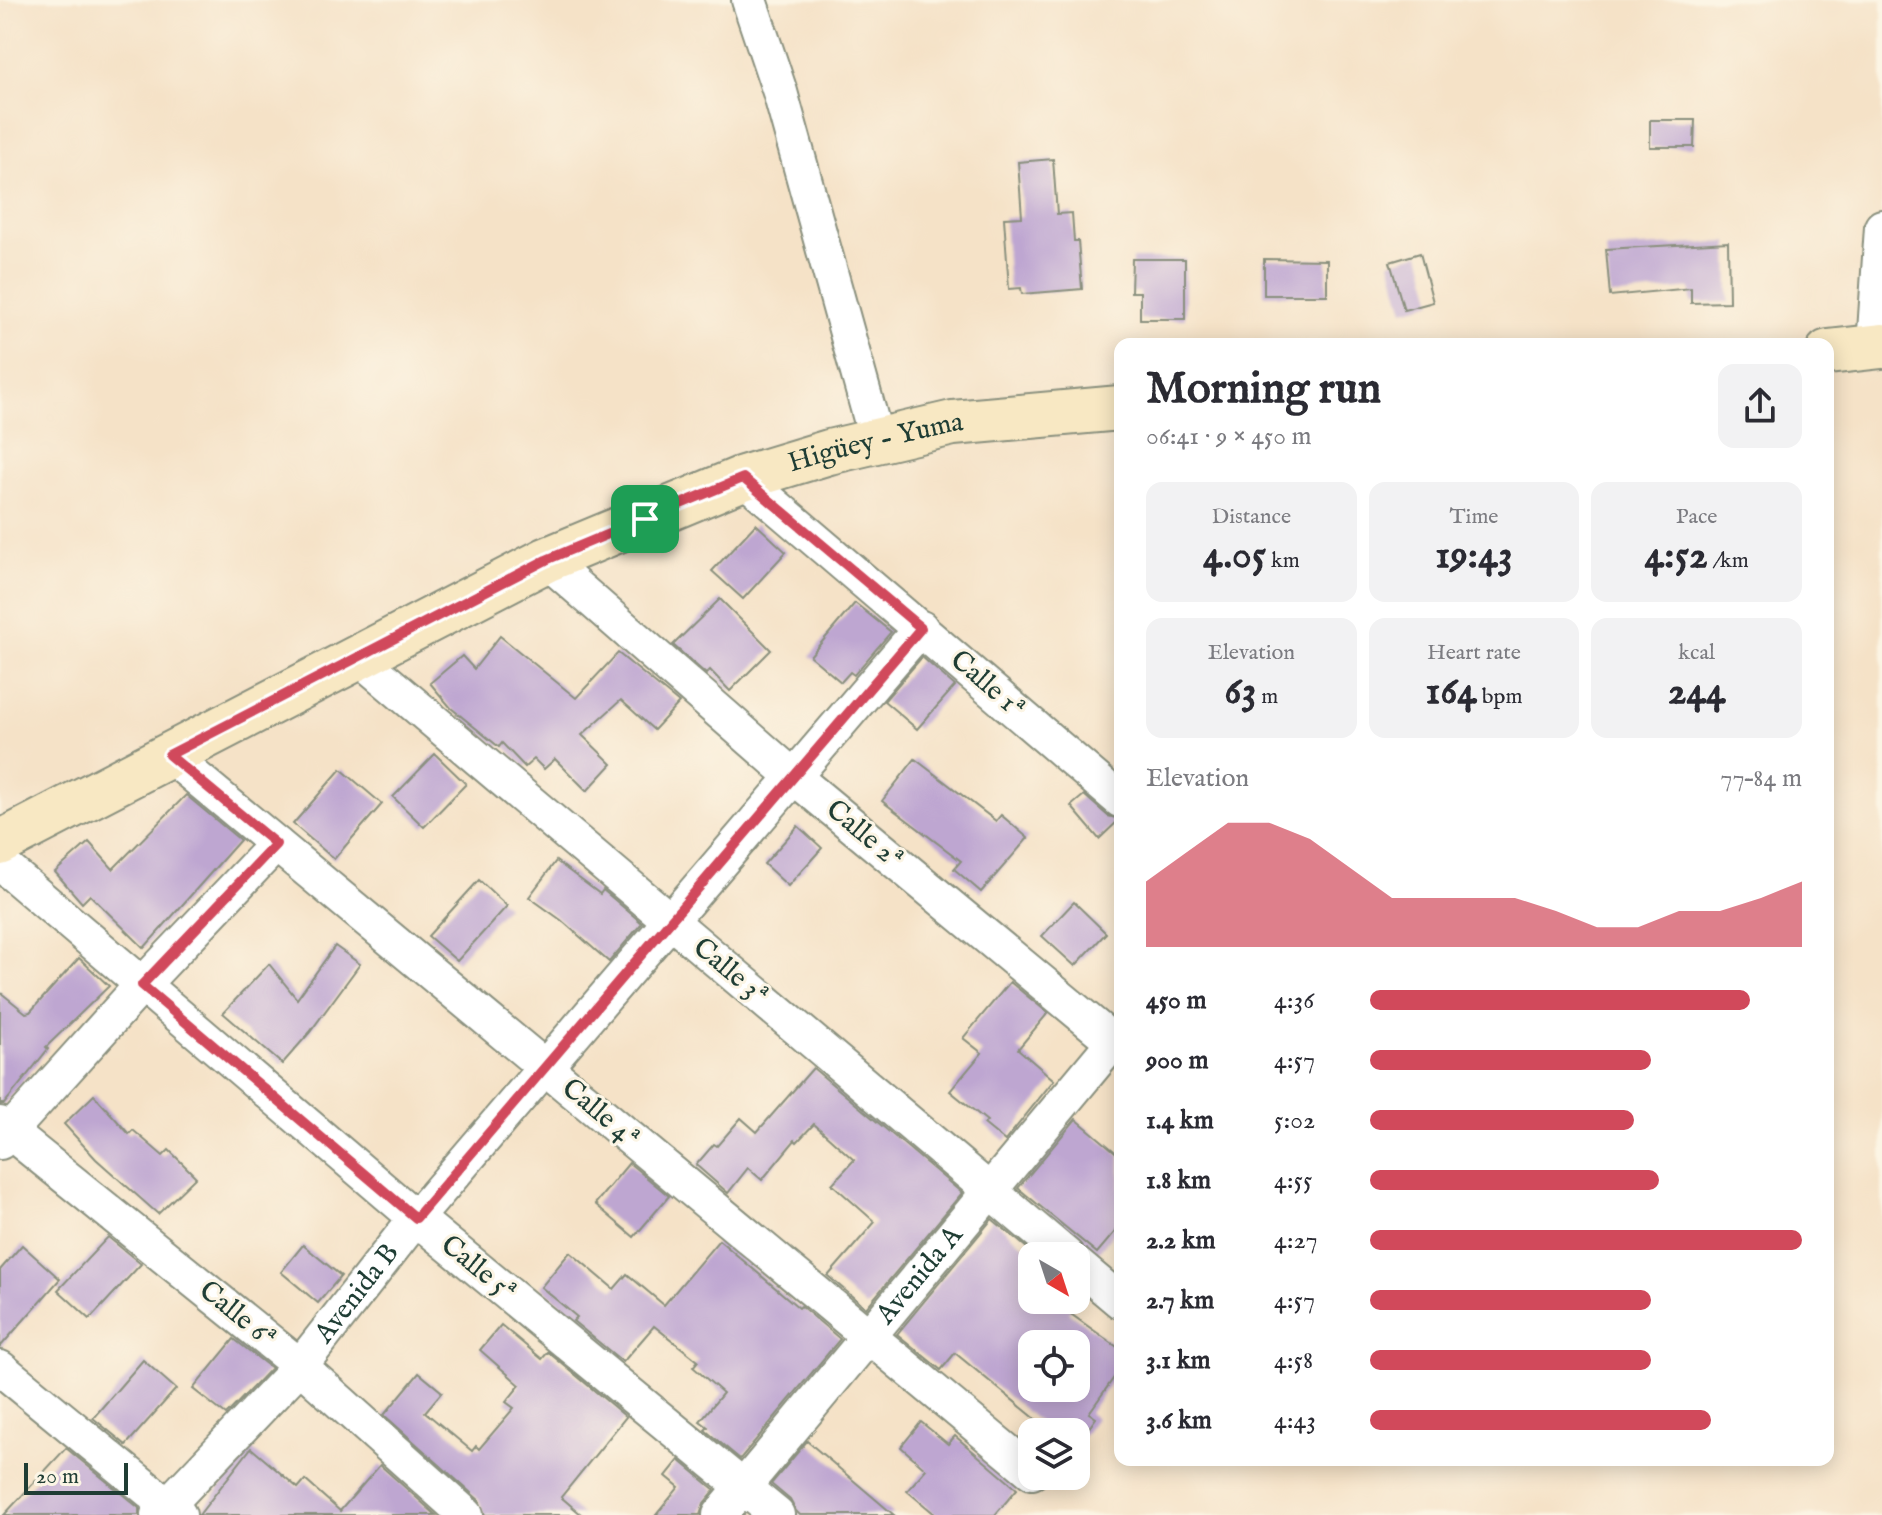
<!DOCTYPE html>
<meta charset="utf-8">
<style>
:root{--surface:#fff;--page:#f2f2f3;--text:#2b2b33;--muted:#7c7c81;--accent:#d1495b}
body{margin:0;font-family:"IM FELL English",serif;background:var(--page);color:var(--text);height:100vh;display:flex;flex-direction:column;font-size:30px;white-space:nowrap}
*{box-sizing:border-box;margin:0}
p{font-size:26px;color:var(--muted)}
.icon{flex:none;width:44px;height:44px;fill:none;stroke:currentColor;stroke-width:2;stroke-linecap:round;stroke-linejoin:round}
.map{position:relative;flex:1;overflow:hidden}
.panel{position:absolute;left:1114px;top:338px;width:720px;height:1128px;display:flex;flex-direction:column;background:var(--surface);border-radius:16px;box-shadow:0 4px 20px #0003}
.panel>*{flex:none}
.needle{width:52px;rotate:141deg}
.buttons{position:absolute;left:1018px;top:1242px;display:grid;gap:16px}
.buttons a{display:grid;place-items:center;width:72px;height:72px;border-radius:16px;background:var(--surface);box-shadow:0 4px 20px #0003;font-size:40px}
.scale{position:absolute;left:24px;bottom:20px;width:104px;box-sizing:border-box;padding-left:8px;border:4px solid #1f3d34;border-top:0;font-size:22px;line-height:28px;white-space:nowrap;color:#1f3d34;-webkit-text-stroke:6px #fcf5e5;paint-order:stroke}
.pin{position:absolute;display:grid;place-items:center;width:68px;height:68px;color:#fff;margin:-34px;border-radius:16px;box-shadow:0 4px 12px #0006}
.round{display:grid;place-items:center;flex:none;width:84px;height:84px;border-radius:16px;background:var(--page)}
.overview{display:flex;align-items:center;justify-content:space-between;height:136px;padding:0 32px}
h1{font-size:44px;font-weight:700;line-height:60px}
.stats{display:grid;grid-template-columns:repeat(3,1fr);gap:12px;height:136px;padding:8px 32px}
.stats div{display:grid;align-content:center;border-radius:16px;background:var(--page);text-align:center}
.stats b{font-size:40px;font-weight:700}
.stats small{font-size:22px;font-weight:400}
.stats p{font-size:22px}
.chart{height:224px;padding:16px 32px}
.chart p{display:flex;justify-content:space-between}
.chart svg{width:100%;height:144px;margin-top:8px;fill:var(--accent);opacity:.7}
ul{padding:0 32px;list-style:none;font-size:26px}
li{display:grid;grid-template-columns:128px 96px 1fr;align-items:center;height:60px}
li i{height:20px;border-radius:10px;background:var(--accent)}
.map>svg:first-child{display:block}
</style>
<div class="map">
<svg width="1882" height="1515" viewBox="0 0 1882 1515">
<rect width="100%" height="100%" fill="#fcf5e5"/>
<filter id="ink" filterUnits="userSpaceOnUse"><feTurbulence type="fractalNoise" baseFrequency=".0125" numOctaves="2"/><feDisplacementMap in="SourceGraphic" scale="16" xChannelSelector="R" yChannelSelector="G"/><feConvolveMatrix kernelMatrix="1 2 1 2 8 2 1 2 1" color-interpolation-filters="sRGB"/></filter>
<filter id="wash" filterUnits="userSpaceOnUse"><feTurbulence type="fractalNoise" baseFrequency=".006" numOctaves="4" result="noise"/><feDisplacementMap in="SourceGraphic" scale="32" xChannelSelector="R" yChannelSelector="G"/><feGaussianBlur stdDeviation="1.8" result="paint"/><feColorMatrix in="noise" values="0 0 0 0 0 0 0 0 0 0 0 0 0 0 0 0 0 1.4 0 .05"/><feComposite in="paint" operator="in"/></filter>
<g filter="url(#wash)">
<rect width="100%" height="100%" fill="#f5e2c7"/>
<g id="blocks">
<g fill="#bea6d1" fill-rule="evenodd">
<path d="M 1650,120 L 1695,120 L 1694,147 L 1650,147 Z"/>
<path d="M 1053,159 L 1057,214 L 1072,213 L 1074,241 L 1078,241 L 1082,289 L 1022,294 L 1021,288 L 1009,289 L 1004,218 L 1022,217 L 1018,162 Z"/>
<path d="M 1728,242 L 1729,302 L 1691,303 L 1691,288 L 1610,296 L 1606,249 Z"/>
<path d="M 1420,253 L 1433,302 L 1404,310 L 1390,262 Z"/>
<path d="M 1132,259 L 1185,259 L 1185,319 L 1140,319 L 1140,292 L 1131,292 Z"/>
<path d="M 1264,259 L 1327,260 L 1327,295 L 1264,295 Z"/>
<path d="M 756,524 L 786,552 L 743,599 L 712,571 Z"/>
<path d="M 720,599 L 771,650 L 730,691 L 710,670 L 706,674 L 673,645 Z"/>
<path d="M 855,603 L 891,632 L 854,675 L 850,672 L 841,682 L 810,656 Z"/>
<path d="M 500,636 L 576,698 L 618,653 L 679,703 L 654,730 L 621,700 L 582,735 L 612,764 L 587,791 L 555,759 L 544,769 L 534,759 L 525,767 L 502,743 L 499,747 L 451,708 L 430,683 L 462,656 L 474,669 Z"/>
<path d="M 922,657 L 955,686 L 917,729 L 884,701 Z"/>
<path d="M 435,754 L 466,784 L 424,827 L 393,797 Z"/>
<path d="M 915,759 L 996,821 L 1001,815 L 1028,838 L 981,892 L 954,869 L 961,861 L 882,801 Z"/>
<path d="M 341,769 L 382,804 L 334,859 L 293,824 Z"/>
<path d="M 186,795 L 240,840 L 144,948 L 90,895 L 82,903 L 55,872 L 89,842 L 113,869 Z"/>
<path d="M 1084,795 L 1108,816 L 1120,819 L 1099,839 L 1071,806 Z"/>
<path d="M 798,826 L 822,848 L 788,886 L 764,864 Z"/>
<path d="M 556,861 L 600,894 L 603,890 L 642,923 L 609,962 L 561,920 L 529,897 Z"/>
<path d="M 479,880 L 507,906 L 457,961 L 428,936 Z"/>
<path d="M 1074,902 L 1106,933 L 1075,966 L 1042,936 Z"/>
<path d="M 335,946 L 360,964 L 310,1032 L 282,1064 L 223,1013 L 269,964 L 297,999 Z"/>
<path d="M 79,958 L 109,986 L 46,1047 L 48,1049 L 4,1104 L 0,1104 L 0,992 L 26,1013 L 30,1012 Z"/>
<path d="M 1010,982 L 1048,1013 L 1018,1049 L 1054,1080 L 1005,1141 L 984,1124 L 987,1121 L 950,1091 L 982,1053 L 963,1038 Z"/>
<path d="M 813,1068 L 962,1193 L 866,1308 L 828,1276 L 875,1222 L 832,1184 L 854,1160 L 814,1124 L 797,1142 L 795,1140 L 762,1180 L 748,1168 L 728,1193 L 696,1165 L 714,1144 L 717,1146 L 741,1118 L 757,1132 Z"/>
<path d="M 94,1095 L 129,1134 L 133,1130 L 163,1156 L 169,1150 L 196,1177 L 158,1214 L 96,1159 L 64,1124 Z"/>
<path d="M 1076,1119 L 1120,1156 L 1120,1226 L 1097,1253 L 1018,1188 Z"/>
<path d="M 629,1163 L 669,1196 L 634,1237 L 595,1204 Z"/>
<path d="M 992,1219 L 1033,1253 L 1032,1300 L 1079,1300 L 1068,1312 L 1120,1349 L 1120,1369 L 1089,1413 L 1096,1418 L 1076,1446 L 1076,1432 L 1038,1432 L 1043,1425 L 955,1353 L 941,1370 L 897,1334 ZM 1032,1344 L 1076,1344 L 1076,1388 L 1032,1388 Z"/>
<path d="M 108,1237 L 141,1264 L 90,1319 L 58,1290 Z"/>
<path d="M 719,1240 L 799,1308 L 801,1306 L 840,1339 L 740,1459 L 705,1430 L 708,1427 L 700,1421 L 723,1393 L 693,1367 L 698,1361 L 654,1326 L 623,1362 L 573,1321 L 577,1317 L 541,1287 L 570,1252 L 614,1289 L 627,1274 L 664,1305 Z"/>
<path d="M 22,1245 L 60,1279 L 0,1347 L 0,1270 Z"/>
<path d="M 303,1245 L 341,1276 L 318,1303 L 281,1272 Z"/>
<path d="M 501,1325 L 542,1359 L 548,1352 L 626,1417 L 561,1497 L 582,1515 L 485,1515 L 479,1500 L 384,1415 L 419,1373 L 442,1392 L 425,1412 L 472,1451 L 476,1446 L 479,1449 L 514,1408 L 506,1402 L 520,1385 L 480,1350 Z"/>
<path d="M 234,1339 L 271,1368 L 226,1415 L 193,1389 Z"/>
<path d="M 143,1360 L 176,1389 L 126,1445 L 93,1418 Z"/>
<path d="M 921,1422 L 948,1444 L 955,1436 L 1017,1489 L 995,1515 L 936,1515 L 907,1491 L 926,1469 L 901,1447 Z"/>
<path d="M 807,1441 L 894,1515 L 800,1515 L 796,1511 L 790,1500 L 771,1484 Z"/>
<path d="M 66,1448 L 139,1508 L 139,1515 L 4,1515 Z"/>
<path d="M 251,1448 L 298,1488 L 305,1480 L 340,1511 L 380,1465 L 436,1515 L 199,1515 Z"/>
<path d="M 679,1460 L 715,1490 L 704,1503 L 700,1515 L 656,1515 L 679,1487 L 666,1476 Z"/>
</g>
</g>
</g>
<g filter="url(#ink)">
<use href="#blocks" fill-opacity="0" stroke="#8a907e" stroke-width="2"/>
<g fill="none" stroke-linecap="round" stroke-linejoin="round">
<defs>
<g id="minor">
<path d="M 749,0 L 780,92 L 877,441"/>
<path d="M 1874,347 L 1882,227"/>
<path d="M 743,478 L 1120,800"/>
<path d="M 546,560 L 794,777 L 1114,1042"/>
<path d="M 358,657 L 1067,1256"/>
<path d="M 169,755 L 1032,1472"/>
<path d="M 0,863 L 416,1218 L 777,1515"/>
<path d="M 0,1124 L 300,1366 L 466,1515"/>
<path d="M 0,1142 L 142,985 L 276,844"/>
<path d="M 1076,1264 L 1120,1301"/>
<path d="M 0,1368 L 179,1515"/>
<path id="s1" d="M 158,1515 L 300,1366 L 416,1218 L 921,628"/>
<path id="s2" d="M 720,1515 L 1120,1034"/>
</g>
<g id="secondary">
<path d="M 1828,352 L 1882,346"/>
<path id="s3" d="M 0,843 L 546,560 L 743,478 L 829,452 L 953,423 L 1120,408"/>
</g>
</defs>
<use href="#minor" stroke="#8a907e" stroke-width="38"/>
<use href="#secondary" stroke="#8a907e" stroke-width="48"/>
<use href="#minor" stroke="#fff" stroke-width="34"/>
<use href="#secondary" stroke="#f8e8c3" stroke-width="44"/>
</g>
</g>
<g fill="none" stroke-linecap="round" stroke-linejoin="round" filter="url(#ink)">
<defs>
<path id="route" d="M 743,478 L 921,628 L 416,1218 L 142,985 L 276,844 L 169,755 L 546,560 Z"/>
</defs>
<use href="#route" stroke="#fff" stroke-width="16"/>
<use href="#route" stroke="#d1495b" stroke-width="10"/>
</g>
<g text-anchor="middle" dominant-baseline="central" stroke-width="6" stroke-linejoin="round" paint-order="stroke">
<g font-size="28" fill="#1f3d34" stroke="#fcf5e5">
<text stroke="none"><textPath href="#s3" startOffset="966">Higüey - Yuma</textPath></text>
<text transform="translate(987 685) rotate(41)">Calle 1ª</text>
<text transform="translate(864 835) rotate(40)">Calle 2ª</text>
<text transform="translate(730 972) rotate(40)">Calle 3ª</text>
<text transform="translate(600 1114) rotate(40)">Calle 4ª</text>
<text transform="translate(478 1269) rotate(39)">Calle 5ª</text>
<text stroke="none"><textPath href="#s2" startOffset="312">Avenida A</textPath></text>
<text stroke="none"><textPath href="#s1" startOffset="298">Avenida B</textPath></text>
<text transform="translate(237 1315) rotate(39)">Calle 6ª</text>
</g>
</g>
</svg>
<div class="buttons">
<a><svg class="needle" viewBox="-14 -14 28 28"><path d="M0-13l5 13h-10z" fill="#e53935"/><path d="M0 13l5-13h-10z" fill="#7c7c81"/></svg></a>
<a><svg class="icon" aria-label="locate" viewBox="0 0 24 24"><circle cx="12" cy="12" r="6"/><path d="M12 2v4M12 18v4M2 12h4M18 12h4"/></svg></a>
<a><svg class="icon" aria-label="layers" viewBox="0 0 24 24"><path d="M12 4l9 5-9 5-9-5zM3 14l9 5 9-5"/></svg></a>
</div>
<div class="scale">20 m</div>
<div class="pin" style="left:645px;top:519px;background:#1e9e55"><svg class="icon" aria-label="arrive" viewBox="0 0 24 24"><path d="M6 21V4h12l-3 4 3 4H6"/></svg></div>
<section class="panel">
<div class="overview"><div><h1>Morning run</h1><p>06:41 · 9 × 450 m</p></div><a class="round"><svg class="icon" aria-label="share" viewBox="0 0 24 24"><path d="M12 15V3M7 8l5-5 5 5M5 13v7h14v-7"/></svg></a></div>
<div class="stats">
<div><p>Distance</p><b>4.05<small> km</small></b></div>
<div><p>Time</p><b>19:43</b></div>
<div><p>Pace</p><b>4:52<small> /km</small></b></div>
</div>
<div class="stats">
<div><p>Elevation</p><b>63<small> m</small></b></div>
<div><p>Heart rate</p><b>164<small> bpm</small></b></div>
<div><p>kcal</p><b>244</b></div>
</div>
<div class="chart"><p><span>Elevation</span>77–84 m</p>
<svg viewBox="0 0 160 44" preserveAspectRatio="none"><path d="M0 44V24L10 15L20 6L30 6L40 11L50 20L60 29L70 29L80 29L90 29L100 33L110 38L120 38L130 33L140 33L150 29L160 24V44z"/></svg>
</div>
<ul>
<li><b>450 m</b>4:36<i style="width:88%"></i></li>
<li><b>900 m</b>4:57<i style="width:65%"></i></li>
<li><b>1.4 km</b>5:02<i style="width:61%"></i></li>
<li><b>1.8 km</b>4:55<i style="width:67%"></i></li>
<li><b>2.2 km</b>4:27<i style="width:100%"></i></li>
<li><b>2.7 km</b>4:57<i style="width:65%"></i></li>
<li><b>3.1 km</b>4:58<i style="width:65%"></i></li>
<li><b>3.6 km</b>4:43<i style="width:79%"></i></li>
</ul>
</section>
</div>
